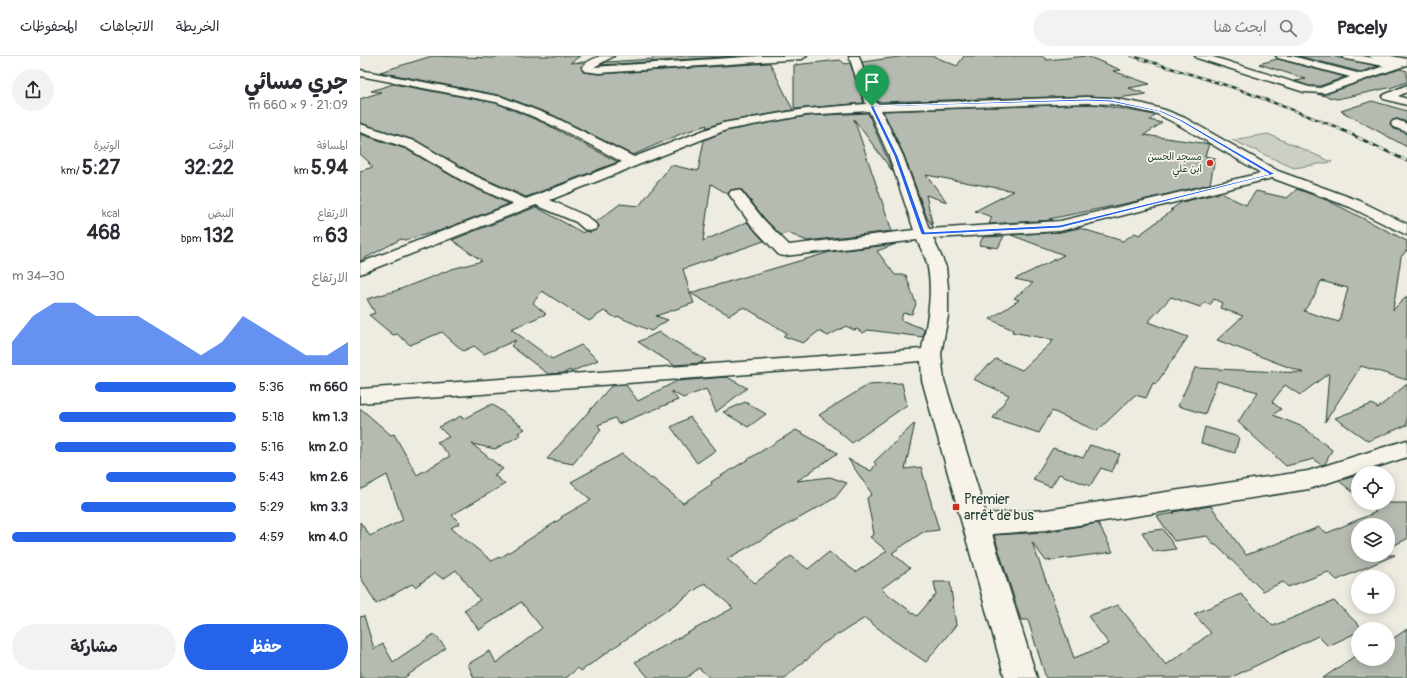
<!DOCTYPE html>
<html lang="ar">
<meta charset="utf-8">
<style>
:root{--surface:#fff;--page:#f2f2f3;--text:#2b2b33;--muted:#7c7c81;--line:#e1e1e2;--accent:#2563eb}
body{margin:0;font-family:Pangolin,"Playpen Sans Arabic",sans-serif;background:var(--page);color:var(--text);direction:rtl;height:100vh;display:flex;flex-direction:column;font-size:15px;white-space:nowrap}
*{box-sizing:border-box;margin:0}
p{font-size:13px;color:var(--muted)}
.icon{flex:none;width:22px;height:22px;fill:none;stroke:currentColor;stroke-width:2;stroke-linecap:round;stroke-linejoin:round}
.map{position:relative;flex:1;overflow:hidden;direction:ltr}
.panel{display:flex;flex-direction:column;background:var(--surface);width:360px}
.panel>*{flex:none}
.controls{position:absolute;left:991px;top:410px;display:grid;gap:8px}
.controls a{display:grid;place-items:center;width:44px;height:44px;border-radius:50%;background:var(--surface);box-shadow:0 2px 10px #0003;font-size:20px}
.pin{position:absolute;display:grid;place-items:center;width:34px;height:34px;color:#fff;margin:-41px -17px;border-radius:50% 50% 50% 0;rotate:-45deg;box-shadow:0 0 4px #0007}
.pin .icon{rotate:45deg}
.round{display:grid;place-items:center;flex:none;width:42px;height:42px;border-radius:21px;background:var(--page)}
.overview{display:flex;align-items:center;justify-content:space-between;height:68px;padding:0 12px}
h1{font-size:22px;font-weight:700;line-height:30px}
.stats{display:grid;grid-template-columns:repeat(3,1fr);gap:6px;height:68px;padding:4px 12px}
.stats div{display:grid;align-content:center}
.stats b{font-size:20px;font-weight:700}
.stats small{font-size:11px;font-weight:400}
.stats p{font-size:11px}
.chart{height:112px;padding:8px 12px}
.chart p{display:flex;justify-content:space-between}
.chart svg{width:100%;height:72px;margin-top:4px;fill:var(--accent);opacity:.7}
.primary-button{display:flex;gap:8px;margin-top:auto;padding:8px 12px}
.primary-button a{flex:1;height:46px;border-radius:24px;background:var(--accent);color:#fff;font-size:16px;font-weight:700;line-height:46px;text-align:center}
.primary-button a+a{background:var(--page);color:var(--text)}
ul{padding:0 12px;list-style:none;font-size:13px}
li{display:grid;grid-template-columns:64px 48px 1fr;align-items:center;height:30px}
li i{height:10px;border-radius:5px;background:var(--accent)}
header{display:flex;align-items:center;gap:24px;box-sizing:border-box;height:56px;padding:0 20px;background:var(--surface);border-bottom:1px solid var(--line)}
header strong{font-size:19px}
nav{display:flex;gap:22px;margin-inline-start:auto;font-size:14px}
.search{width:280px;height:36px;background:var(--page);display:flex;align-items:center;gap:10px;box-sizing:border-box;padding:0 14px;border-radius:22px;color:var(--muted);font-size:15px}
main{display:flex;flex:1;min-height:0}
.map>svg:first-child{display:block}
</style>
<header>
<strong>Pacely</strong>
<div class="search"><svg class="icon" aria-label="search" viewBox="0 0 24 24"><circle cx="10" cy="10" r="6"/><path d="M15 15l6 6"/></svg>ابحث هنا</div>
<nav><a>الخريطة</a><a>الاتجاهات</a><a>المحفوظات</a></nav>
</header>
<main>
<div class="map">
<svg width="1047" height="622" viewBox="0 0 1047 622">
<rect width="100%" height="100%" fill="#eeece1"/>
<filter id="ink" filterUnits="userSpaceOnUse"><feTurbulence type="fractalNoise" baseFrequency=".025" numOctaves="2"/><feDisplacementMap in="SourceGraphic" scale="8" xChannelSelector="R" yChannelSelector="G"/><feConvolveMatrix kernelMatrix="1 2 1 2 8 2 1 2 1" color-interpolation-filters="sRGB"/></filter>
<g filter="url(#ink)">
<path fill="#cccfc4" stroke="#76867c" d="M 908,78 L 972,106 L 934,112 L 872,84 Z"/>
<g fill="#b5bbb0" stroke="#1f3d34" fill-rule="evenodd">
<path d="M 72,0 L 133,2 L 138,0 L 220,0 L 210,7 L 225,6 L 221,11 L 223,16 L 239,18 L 410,7 L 433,54 L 363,66 L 346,72 L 347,69 L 323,77 L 273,99 L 195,60 L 143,40 L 20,16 Z"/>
<path d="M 293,0 L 377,0 L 241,9 L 246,6 L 293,3 Z"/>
<path d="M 546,0 L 573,0 L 597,10 L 604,0 L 682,0 L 687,4 L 727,0 L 761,14 L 753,15 L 790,28 L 769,32 L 786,38 L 758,42 L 727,40 L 518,46 L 510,30 L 502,6 Z"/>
<path d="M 938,0 L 971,0 L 1018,10 L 1001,16 Z"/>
<path d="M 917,3 L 918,3 L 985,21 L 960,30 L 949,30 L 935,25 L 946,23 L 899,8 Z"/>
<path d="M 480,4 L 485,8 L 490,7 L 504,47 L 434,53 L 434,9 Z"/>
<path d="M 1040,13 L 1047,15 L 1047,26 L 1033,31 L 977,43 L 957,38 L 965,38 Z"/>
<path d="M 33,28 L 136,47 L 184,67 L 258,106 L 166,141 L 114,118 L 57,85 L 0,67 L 0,43 L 21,36 L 11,35 Z"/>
<path d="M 1012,45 L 1047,55 L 1047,66 L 1037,63 L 1033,64 L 1030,67 L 1032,72 L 1047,77 L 1047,91 L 981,55 Z"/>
<path d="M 727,48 L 740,49 L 795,59 L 790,64 L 802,67 L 784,79 L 849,88 L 845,100 L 855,102 L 850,128 L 778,145 L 689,163 L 693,164 L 629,168 L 632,161 L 615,155 L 654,135 L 566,119 L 587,146 L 566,139 L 573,171 L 567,162 L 544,99 L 523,55 Z"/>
<path d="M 508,57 L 533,116 L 494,63 L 532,175 L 447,185 L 428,177 L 421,179 L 405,163 L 382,134 L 376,133 L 371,134 L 368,138 L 351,128 L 343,185 L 387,166 L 404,185 L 323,213 L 330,237 L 470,196 L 536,188 L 517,195 L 535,219 L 546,219 L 556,248 L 552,258 L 543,257 L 541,264 L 564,273 L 563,281 L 508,274 L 503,277 L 497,273 L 494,274 L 486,270 L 468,280 L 459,275 L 443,287 L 423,280 L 427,277 L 384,251 L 369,259 L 330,237 L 334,247 L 296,260 L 308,264 L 291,275 L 259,261 L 256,262 L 244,255 L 229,265 L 182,235 L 173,247 L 186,258 L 151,273 L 192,303 L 221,289 L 238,304 L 211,316 L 210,314 L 204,317 L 188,318 L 151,290 L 156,284 L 124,298 L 114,290 L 103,295 L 82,276 L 50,289 L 37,278 L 33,279 L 9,259 L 15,257 L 7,243 L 38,234 L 92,213 L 122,205 L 92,184 L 176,151 L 223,177 L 225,175 L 230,176 L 236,174 L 239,171 L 236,166 L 260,148 L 279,150 L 311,109 L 338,115 L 344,84 L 366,75 L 446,60 Z"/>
<path d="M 0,78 L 46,93 L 102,126 L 149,148 L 79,175 L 45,184 L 41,183 L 0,205 L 0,115 L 13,111 L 8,107 L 10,107 L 0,98 Z"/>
<path d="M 937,133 L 969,145 L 1047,185 L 1047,194 L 1041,201 L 1033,254 L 1047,240 L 1047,324 L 1001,310 L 965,366 L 969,317 L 940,339 L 925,329 L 912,346 L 921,353 L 913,359 L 943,371 L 972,394 L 965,408 L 961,409 L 954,403 L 926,410 L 878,366 L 898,336 L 857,325 L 845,358 L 818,350 L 835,312 L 944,317 L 857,284 L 883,260 L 860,252 L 862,247 L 854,243 L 850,249 L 845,247 L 840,251 L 811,241 L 788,266 L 828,281 L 796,328 L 793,327 L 786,342 L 775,339 L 737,375 L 692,355 L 679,377 L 633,362 L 649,339 L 613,323 L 636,303 L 662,314 L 694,284 L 652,276 L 653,274 L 630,263 L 659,244 L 654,242 L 673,227 L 655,223 L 704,199 L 651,179 L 700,176 L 719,172 L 763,185 L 775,177 L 779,179 L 813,154 L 810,154 L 822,146 L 860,137 L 886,149 L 896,135 L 927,142 ZM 961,225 L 988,232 L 979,266 L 944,255 L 955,239 Z"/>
<path d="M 644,180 L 638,192 L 619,189 L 623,181 Z"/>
<path d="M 299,276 L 346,304 L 341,306 L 343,307 L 314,309 L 278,286 Z"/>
<path d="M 367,321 L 387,332 L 356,356 L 346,333 L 323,342 L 311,335 L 318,344 L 258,368 L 255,362 L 238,369 L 241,374 L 213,408 L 187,403 L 251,330 L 266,329 L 278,345 L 317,325 Z"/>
<path d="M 542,327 L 547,349 L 492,387 L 459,359 L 508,329 Z"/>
<path d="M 1047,328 L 1047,369 L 1008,385 L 975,362 L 1012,348 L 1018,352 Z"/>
<path d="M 385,346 L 406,358 L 388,371 L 363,356 Z"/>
<path d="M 132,348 L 165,373 L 158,377 L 161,379 L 135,393 L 112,388 L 143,413 L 134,419 L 145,428 L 92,459 L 100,467 L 91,472 L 132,505 L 139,501 L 140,502 L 202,462 L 201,461 L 231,444 L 211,426 L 262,398 L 291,423 L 292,422 L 323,447 L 352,428 L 351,426 L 436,374 L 478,397 L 437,425 L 470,421 L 487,427 L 475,442 L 367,503 L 395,527 L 431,500 L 448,513 L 469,496 L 496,516 L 527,495 L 510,481 L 514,478 L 507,442 L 512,438 L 488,403 L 511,415 L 516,408 L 514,406 L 555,367 L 545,413 L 561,411 L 579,474 L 563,476 L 532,497 L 550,512 L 521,533 L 557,560 L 576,538 L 574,526 L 590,526 L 596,569 L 566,606 L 533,584 L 505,562 L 462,588 L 446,605 L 445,604 L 425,622 L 350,622 L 339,612 L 326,622 L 289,622 L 275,606 L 373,552 L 345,527 L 221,615 L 218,612 L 206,622 L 114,622 L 108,608 L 130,595 L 136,607 L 182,572 L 161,546 L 119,574 L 104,554 L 120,544 L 96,514 L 83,523 L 75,517 L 55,531 L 52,528 L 16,548 L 0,520 L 0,466 L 10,480 L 43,464 L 27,419 L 0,434 L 0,352 L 31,379 L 34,378 L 57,419 L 90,400 L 77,386 L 89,381 L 79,371 L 101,360 L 103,363 Z"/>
<path d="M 330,361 L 356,394 L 337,407 L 311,371 Z"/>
<path d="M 845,371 L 879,381 L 875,397 L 841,387 Z"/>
<path d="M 730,389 L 760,398 L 752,416 L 741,412 L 730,430 L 699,418 L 691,431 L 673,424 L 693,392 L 723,402 Z"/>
<path d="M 998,419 L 998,440 L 979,425 Z"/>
<path d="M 1006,447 L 1047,447 L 1047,483 L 1028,492 L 1028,469 L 998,469 L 998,499 L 1035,499 L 977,524 L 968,516 L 928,531 L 923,526 L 903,535 L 856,489 L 854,489 L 847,480 L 814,485 L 797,460 L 815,457 L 813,456 L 851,450 L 886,499 L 932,482 L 931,482 L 959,471 L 967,477 L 1016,456 Z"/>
<path d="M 738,467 L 753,496 L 686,505 L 672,486 L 714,602 L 749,588 L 728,560 L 758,549 L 806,609 L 851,577 L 834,558 L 881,538 L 913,570 L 974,545 L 1003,573 L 998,573 L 998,576 L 968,590 L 958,580 L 870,622 L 686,622 L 668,564 L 661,564 L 634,479 L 686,476 Z"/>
<path d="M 803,473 L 816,493 L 794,496 L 782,476 Z"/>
<path d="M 4,560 L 14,593 L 23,588 L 33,606 L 74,578 L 86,592 L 44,622 L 0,622 L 0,561 Z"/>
<path d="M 1047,573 L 1047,622 L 963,622 L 995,600 L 1005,609 L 1018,603 L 1028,603 L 1028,586 Z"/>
</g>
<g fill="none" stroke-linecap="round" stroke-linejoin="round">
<defs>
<g id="minor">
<path d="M 240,0 L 254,0 L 234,11 L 400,0 L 447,0 L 442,3 L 239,17 L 224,15 L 222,11 C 227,5 233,3 240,0 Z"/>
<path d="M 489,0 L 499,0 L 509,31 L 517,48 L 727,41 L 751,42 L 784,48 L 805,54 L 825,62 L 918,115 L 1000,145 L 1047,168 L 1047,179 L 990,151 L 912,122 L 700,175 L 573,182 L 586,211 L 588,232 L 588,260 L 581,298 L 584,324 L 626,458 L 686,454 L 948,415 L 1047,384 L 1047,401 L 949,433 L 686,474 L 632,478 L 677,622 L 645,622 L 562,324 L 561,305 L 0,347 L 0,333 L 562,293 C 567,266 573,239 568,212 C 567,203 561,193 557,184 L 425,200 L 419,199 L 392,170 L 369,138 L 371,135 L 376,134 L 381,135 L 404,164 L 429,189 L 554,174 L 529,100 L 509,55 L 446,59 L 366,74 L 190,144 L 226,160 L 238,170 L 236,173 L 230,175 L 224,173 L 216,166 L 176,149 L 0,218 L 0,207 L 153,148 L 103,125 L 47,92 L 0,76 L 0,68 L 57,86 L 113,119 L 166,143 L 262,106 C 221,83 180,61 136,46 L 0,20 L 0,14 L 142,41 L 194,61 L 274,101 L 363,67 L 446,53 L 506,48 L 499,31 ZM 727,47 L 751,48 L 797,58 L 817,68 L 901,117 L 700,165 L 569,173 L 543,100 L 521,54 Z"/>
<path d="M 835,0 L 850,0 L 949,31 L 960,32 L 990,21 L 918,2 L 916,0 L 932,0 L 1001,18 L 1024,10 L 986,3 L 981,0 L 1002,0 L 1035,6 L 1047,4 L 1047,9 L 965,37 L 944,36 L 837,2 Z"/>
<path d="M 1047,29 L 1047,36 L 1038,40 L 1047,43 L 1047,49 L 1024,43 L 1022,41 L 1024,39 Z"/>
<path d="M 1037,64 L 1047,68 L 1047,76 L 1033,71 L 1031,68 L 1033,65 Z"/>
</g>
<path id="highway" d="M 1009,0 L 1031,0 L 1047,3 L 1047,9 L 1014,3 Z"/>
</defs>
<use href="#minor" stroke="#1f3d34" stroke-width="3"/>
<use href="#highway" stroke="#1f3d34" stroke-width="3"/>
<use href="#minor" fill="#f7f3e8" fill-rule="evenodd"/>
<use href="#highway" fill="#f7f3e8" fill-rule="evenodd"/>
<defs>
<path id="rail-far1" d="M 772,0 L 878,33 L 979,72"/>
<path id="rail" d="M 976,71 L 1047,105"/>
</defs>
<use href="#rail-far1" stroke="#1f3d34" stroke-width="2.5"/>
<use href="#rail" stroke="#1f3d34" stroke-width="3"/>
<use href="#rail-far1" stroke="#f7f3e8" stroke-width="1.5" stroke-dasharray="4.5" stroke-linecap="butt"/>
<use href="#rail" stroke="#f7f3e8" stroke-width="2" stroke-dasharray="6" stroke-linecap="butt"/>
</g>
</g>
<path fill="#2563eb" stroke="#fff" fill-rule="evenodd" d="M 727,43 L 751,44 L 802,55 L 822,64 L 915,118 L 700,172 L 563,179 L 561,178 L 534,100 L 510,50 ZM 727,45 L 751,46 L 800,56 L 820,65 L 909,118 L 700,169 L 565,176 L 538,100 L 514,51 Z"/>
<g fill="#c8321e" stroke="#f7f3e8" stroke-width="1.5">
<circle cx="850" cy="107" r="4"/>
<rect x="592" y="447" width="8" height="8" rx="2"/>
</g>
<g text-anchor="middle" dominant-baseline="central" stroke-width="3.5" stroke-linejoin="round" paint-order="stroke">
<g font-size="10" fill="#1f3d34" stroke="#f7f3e8" text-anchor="end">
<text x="842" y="101">مسجد الحسن<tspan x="842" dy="12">ابن علي</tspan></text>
</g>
<g font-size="14" fill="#1f3d34" stroke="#f7f3e8" text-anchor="start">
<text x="604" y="443">Premier<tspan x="604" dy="16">arrêt de bus</tspan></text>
</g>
</g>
</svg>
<div class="controls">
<a><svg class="icon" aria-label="locate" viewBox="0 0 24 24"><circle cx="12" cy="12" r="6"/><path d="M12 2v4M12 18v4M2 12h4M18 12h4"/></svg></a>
<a><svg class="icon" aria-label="layers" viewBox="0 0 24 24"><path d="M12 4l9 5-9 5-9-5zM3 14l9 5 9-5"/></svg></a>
<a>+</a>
<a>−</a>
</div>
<div class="pin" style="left:512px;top:50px;background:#1e9e55"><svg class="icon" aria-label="arrive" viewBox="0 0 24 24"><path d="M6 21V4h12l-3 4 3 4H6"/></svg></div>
</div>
<section class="panel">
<div class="overview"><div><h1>جري مسائي</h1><p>21:09 · 9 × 660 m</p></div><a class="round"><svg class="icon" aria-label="share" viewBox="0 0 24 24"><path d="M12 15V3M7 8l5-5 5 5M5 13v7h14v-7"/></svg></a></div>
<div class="stats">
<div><p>المسافة</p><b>5.94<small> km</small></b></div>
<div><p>الوقت</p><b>32:22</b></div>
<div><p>الوتيرة</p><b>5:27<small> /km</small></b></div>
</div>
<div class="stats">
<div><p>الارتفاع</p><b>63<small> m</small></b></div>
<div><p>النبض</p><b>132<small> bpm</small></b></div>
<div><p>kcal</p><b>468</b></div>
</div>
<div class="chart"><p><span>الارتفاع</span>30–34 m</p>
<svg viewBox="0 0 160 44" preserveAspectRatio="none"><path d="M0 44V30L10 14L20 6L30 6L40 14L50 14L60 14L70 22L80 30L90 38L100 30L110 14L120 22L130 30L140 38L150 38L160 30V44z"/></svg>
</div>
<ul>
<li><b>660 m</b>5:36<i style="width:63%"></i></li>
<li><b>1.3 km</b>5:18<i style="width:79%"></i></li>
<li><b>2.0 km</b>5:16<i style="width:81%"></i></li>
<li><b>2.6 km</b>5:43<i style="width:58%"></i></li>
<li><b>3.3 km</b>5:29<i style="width:69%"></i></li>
<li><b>4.0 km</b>4:59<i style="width:100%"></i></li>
</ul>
<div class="primary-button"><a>حفظ</a><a>مشاركة</a></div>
</section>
</main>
